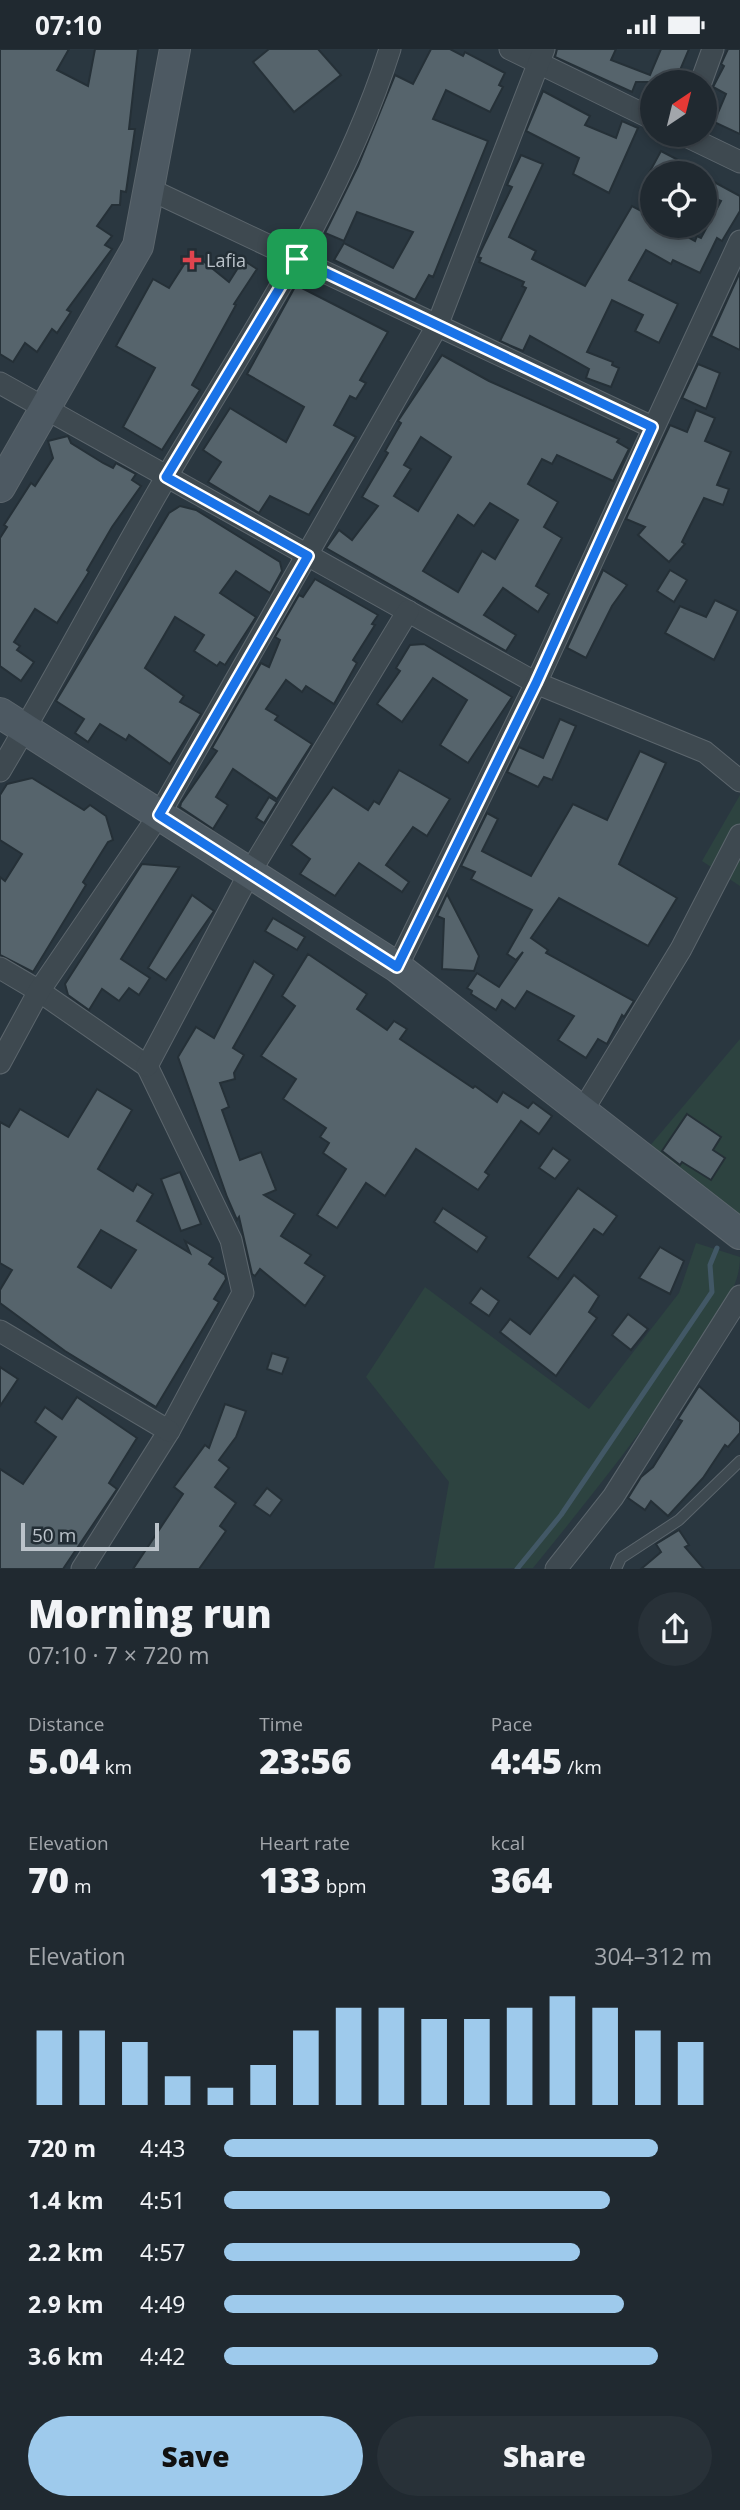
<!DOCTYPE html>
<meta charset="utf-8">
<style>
:root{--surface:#202930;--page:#283138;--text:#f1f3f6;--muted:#a2a6ab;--line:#3d454c;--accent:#9ecaec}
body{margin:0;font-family:"Open Sans",sans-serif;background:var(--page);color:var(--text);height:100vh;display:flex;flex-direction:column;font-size:26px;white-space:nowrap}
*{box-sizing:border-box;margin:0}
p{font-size:23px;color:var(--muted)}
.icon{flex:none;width:38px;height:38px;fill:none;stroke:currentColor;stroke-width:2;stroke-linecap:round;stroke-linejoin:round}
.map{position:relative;height:1520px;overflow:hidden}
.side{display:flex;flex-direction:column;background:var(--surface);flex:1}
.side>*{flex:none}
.needle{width:46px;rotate:35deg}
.buttons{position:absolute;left:640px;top:21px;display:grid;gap:14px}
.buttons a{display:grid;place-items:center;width:77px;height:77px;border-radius:50%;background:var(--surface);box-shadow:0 4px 10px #0003,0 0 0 2px var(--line);font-size:35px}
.scale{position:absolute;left:21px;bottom:18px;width:138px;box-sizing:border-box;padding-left:7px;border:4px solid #bbc3ca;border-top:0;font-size:19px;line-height:24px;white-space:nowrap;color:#bbc3ca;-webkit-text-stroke:5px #232e35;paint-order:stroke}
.pin{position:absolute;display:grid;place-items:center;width:60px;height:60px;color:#fff;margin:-30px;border-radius:14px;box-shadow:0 4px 10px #0006}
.round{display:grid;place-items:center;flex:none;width:74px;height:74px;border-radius:37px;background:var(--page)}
.overview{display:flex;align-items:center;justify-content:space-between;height:119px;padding:0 28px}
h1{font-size:38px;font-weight:800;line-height:52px}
.stats{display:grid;grid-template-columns:repeat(3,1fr);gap:10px;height:119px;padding:7px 28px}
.stats div{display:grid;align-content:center}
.stats b{font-size:35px;font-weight:800}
.stats small{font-size:19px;font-weight:400}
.stats p{font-size:19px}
.chart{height:196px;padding:14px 28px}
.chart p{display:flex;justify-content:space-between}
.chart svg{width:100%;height:126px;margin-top:7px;stroke:var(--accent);stroke-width:6}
.primary-button{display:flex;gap:14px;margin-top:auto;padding:14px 28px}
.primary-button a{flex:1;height:80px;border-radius:42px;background:var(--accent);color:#111;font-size:28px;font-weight:800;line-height:80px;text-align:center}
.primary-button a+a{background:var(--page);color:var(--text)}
ul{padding:0 28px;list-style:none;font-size:23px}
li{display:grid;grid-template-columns:112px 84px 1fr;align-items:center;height:52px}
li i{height:18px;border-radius:9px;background:var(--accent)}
.status{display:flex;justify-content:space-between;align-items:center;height:49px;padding:0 35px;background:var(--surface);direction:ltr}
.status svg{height:19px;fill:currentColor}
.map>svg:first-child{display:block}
</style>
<div class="status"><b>07:10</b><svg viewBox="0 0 49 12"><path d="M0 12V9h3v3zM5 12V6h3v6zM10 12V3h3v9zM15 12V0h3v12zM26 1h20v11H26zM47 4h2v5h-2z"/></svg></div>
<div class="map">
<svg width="740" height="1520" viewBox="0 0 740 1520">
<rect width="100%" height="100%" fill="#2a3740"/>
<g fill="#2d4340">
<path d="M 740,746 L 740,837 L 702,812 Z"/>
<path d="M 740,990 L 740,1170 L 643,1105 Z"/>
<path d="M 696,1194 L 740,1208 C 740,1239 719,1264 703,1290 C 653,1371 593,1445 533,1519 L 434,1519 L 449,1433 L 366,1328 L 425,1238 L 589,1360 L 679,1244 Z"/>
</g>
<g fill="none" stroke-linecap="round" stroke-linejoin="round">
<path stroke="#425866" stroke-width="5" d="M 517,1520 L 561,1466 L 712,1243 L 710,1216 L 717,1199"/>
</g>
<g fill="#56646c" stroke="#253037" stroke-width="2" fill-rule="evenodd">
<path d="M 0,0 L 69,0 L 57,21 L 88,37 L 95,0 L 138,0 L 129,80 L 135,80 L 126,143 L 121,142 L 120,156 L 112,156 L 97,177 L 112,187 L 105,196 L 112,200 L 67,261 L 71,263 L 57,284 L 52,280 L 37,303 L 25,294 L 13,313 L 0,305 Z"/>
<path d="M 269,0 L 318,0 L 341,26 L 294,63 L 253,13 Z"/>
<path d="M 431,0 L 450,0 L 463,7 L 465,3 L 505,24 L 499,36 L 503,38 L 490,63 L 446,41 L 433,70 L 488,92 L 433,228 L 429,226 L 415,251 L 334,211 L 344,194 L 393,219 L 413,183 L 357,163 L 344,192 L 325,184 L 358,117 L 395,26 L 413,35 Z"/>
<path d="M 557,0 L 616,0 L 611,11 L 650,26 L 661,0 L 689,0 L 675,33 L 636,33 L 632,43 L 555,8 Z"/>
<path d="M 728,0 L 740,0 L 740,85 L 714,73 L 726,45 L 713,38 L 724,17 L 721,15 Z"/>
<path d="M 543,42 L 590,67 L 585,76 L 616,89 L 622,72 L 638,79 L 609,144 L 573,125 L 579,109 L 526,82 Z"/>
<path d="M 661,102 L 703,124 L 649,124 Z"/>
<path d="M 521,106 L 543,115 L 509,188 L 536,202 L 532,210 L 585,237 L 632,157 L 653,168 L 653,177 L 668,177 L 695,192 L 697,187 L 701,189 L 721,152 L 705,145 L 705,128 L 740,147 L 740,162 L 722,192 L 717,189 L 700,224 L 673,211 L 671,215 L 646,201 L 629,231 L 678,255 L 659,294 L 635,282 L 643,266 L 612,251 L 587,303 L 613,313 L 612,316 L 619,319 L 611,338 L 586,329 L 589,320 L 530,287 L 523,302 L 500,292 L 526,239 L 522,237 L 524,233 L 479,213 L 481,209 L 478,208 L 512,138 L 507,136 Z"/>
<path d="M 192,203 L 229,233 L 243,211 L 257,220 L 234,255 L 236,256 L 192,336 L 200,341 L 162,401 L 123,378 L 155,319 L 116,297 L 153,230 L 169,239 Z"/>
<path d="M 740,223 L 740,301 L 711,287 Z"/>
<path d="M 296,236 L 388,283 L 360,331 L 366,334 L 356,350 L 350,347 L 334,376 L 356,388 L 309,466 L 270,447 L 259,464 L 208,433 L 221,413 L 203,401 L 230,359 L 286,393 L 304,358 L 247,325 Z"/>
<path d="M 442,306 L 489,332 L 619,390 L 617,393 L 629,400 L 613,432 L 557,406 L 552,415 L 542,410 L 528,435 L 558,453 L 544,478 L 562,489 L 536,537 L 549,545 L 538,563 L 503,539 L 484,566 L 516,586 L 506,602 L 326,499 L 339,481 L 352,491 L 378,457 L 362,448 L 388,404 L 385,402 L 401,374 L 398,372 ZM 421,388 L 451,408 L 418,462 L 394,447 L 411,420 L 404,416 ZM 490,454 L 518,471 L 495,510 L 482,502 L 458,543 L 423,522 L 458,466 L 474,477 Z"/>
<path d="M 698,315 L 720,324 L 706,360 L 682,349 Z"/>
<path d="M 696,361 L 715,369 L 705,392 L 731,403 L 717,436 L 729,440 L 723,456 L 704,449 L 682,493 L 685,495 L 669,513 L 638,486 L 645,478 L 626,470 L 670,376 L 687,383 Z"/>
<path d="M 68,387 L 71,394 L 103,414 L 113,419 L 116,414 L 136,425 L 132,431 L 141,437 L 112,478 L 87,521 L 89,523 L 57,574 L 35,560 L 14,593 L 20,597 L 17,601 L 34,613 L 21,632 L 0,617 L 0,489 L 7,478 L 4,476 L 31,434 L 35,437 L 53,409 L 48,392 Z"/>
<path d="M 180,457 L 196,461 L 280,513 L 282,522 L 270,544 L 236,522 L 220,544 L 256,568 L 225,616 L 220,613 L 217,617 L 194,602 L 204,586 L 175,568 L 145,619 L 184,647 L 180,653 L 201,665 L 170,715 L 129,686 L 126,691 L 100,675 L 88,693 L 75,684 L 84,670 L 56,652 L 169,464 Z"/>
<path d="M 603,521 L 627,536 L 612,557 L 586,609 L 567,599 Z"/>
<path d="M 670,521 L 687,531 L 674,553 L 657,542 Z"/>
<path d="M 315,530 L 378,566 L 372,575 L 375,576 L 353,611 L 357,614 L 334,655 L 306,637 L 302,643 L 286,631 L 266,660 L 278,667 L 275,671 L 312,695 L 277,750 L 233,720 L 216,748 L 228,756 L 213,780 L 180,758 L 181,754 L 217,702 L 212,699 L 261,614 L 269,618 L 280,591 L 275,588 L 299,546 L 303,548 Z"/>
<path d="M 715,551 L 738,562 L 714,611 L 665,584 L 680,557 L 706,568 Z"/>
<path d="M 424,595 L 512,648 L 468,714 L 440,696 L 467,651 L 433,629 L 402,673 L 377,655 L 400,622 L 396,619 L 410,596 Z"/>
<path d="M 560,670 L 576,677 L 552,731 L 544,728 L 538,738 L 507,723 L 519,698 L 543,709 Z"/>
<path d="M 640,702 L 666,714 L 619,815 L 677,849 L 648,897 L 559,849 L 531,889 L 548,901 L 546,904 L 634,952 L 624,968 L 622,966 L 607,995 L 598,990 L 586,1009 L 558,991 L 574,967 L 527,942 L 515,960 L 502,951 L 496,961 L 471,945 L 472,942 L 467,939 L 477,924 L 499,938 L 523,903 L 516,911 L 507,905 L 532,861 L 471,830 L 475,823 L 461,817 L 487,764 L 498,770 L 482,802 L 531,827 L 573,755 L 607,771 Z"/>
<path d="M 399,721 L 450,750 L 427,787 L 413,778 L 386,816 L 409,833 L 402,843 L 359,814 L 335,847 L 300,825 L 310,810 L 291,796 L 333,738 L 368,761 L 374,752 L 379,755 Z"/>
<path d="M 32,729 L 84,761 L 90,756 L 106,767 L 113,791 L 108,793 L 83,833 L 86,836 L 33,923 L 0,906 L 0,828 L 5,832 L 22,805 L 0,791 L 0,746 L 7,735 Z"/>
<path d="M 269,748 L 277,753 L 264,774 L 256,769 Z"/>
<path d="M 142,815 L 179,818 L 121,910 L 150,929 L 139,946 L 129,939 L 119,952 L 102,940 L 89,961 L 68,946 L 65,935 Z"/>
<path d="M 447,845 L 479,907 L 474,922 L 442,920 L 444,870 L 437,867 Z"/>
<path d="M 192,846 L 214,862 L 166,931 L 148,919 Z"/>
<path d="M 273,869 L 305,888 L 297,901 L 265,882 Z"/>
<path d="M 308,905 L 367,945 L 357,960 L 387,981 L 394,972 L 407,980 L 400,990 L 473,1039 L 475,1037 L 497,1053 L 503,1043 L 528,1059 L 533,1053 L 552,1067 L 539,1085 L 521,1072 L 485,1123 L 489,1126 L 478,1141 L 416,1100 L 385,1147 L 366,1134 L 337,1179 L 317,1166 L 346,1120 L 323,1104 L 329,1094 L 320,1088 L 326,1079 L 283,1050 L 296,1030 L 261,1007 L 295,957 L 282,947 Z"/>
<path d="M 254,912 L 274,926 L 233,999 L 244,1006 L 234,1024 L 235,1030 L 220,1034 L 229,1058 L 222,1061 L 240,1111 L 261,1103 L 276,1141 L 264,1146 L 295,1165 L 281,1187 L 311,1206 L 305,1214 L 325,1227 L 305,1257 L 260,1220 L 255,1227 L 252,1225 L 239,1168 L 237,1171 L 227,1148 L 178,1008 L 196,978 L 214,989 Z"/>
<path d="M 97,1040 L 132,1061 L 98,1120 L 133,1142 L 137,1135 L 153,1145 L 137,1172 L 190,1204 L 185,1192 L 213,1209 L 209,1215 L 225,1226 L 226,1230 L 214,1250 L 219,1253 L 156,1358 L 65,1302 L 0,1254 L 0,1241 L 12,1221 L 0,1214 L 0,1073 L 9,1078 L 20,1060 L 68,1088 ZM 101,1181 L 136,1201 L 111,1239 L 78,1218 Z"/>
<path d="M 687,1065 L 721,1088 L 713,1101 L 725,1109 L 711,1131 L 682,1113 L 680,1116 L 662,1102 Z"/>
<path d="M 553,1099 L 570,1111 L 555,1130 L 539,1119 Z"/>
<path d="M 180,1123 L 201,1175 L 181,1182 L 161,1130 Z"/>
<path d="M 578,1139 L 617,1167 L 603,1186 L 594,1180 L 558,1230 L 528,1208 Z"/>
<path d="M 443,1159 L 487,1188 L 477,1203 L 434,1173 Z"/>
<path d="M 660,1198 L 684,1212 L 670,1245 L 639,1229 Z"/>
<path d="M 574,1226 L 599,1247 L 589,1263 L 597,1269 L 556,1327 L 500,1283 L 510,1270 L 530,1285 Z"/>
<path d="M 481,1239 L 499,1252 L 489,1267 L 470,1254 Z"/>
<path d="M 628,1265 L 648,1280 L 631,1301 L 612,1286 Z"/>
<path d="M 272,1304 L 288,1309 L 282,1325 L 267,1320 Z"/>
<path d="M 0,1318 L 18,1330 L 0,1357 Z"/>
<path d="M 699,1337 L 740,1373 L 740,1384 L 728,1398 L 725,1396 L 703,1429 L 668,1467 L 651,1452 L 645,1461 L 628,1449 L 641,1428 L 653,1418 L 682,1372 L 678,1370 Z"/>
<path d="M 77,1348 L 137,1389 L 109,1434 L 117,1440 L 63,1520 L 0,1520 L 0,1420 L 23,1435 L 56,1388 L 35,1373 L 45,1358 L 62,1370 Z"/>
<path d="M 225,1355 L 246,1362 L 236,1388 L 219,1411 L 229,1419 L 215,1438 L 236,1454 L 220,1477 L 226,1482 L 199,1520 L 133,1520 L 183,1445 L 174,1438 L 205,1396 L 209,1399 Z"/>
<path d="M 267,1439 L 282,1451 L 270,1467 L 254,1456 Z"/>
<path d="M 679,1481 L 689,1496 L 685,1498 L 704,1520 L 641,1520 L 661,1503 L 656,1495 Z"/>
</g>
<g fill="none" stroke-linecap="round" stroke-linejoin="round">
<defs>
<path id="lane" d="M 616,1520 L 621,1509 L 679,1471 L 740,1412"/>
<g id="street">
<path d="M 510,0 L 653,70"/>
<path d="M 701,33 L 713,0"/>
<path d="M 684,86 L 740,113"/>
<path d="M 149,140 L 652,378"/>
<path d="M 0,334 L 536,634 L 705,703 L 740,732"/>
<path d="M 0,722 C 58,625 110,524 167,427 C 249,288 341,154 390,0"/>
<path d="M 397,918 L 536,634 L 740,192"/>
<path d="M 0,919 L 39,942 L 147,1017 L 231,1191 L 243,1244 L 169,1382 L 82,1520"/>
<path d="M 0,1014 L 39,942 L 159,766 L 437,277 L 544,0"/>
<path d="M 147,1017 L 250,823 L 408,562"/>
<path d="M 583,1061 L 681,900 L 740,786"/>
<path d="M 0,1282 L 169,1382"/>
<path d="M 556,1520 L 613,1448 L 740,1247"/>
</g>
<g id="secondary">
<path d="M 0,438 L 138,197 L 175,0"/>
<path d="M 0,664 L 397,918 L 740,1185"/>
</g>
</defs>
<use href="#lane" stroke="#5c666d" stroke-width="12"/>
<use href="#street" stroke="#5c666d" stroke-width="23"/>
<use href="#secondary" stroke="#5c666d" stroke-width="32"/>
<use href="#lane" stroke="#3e4950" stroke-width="10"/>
<use href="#street" stroke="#3e4950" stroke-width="21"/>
<use href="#secondary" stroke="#4d5962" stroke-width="30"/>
</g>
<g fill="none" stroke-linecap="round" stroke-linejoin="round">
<defs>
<path id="route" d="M 297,210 L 652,378 L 536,634 L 397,918 L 159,766 L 308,507 L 166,428 Z"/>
</defs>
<use href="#route" stroke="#fff" stroke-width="14"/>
<use href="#route" stroke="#1a73e8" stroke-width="9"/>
</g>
<path fill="#e0444e" stroke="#232e35" stroke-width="2.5" d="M188.5 200.5h7v7h7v7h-7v7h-7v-7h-7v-7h7z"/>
<g text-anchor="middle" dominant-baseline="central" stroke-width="5" stroke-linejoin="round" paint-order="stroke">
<g font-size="18" fill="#bbc3ca" stroke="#232e35" text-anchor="start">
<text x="206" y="211">Lafia</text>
</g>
</g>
</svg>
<div class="buttons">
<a><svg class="needle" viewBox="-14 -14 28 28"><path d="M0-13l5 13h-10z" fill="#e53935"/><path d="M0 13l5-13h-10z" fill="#a2a6ab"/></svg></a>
<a><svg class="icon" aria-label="locate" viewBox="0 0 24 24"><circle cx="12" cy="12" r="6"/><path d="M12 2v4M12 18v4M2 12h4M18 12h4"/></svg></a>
</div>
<div class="scale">50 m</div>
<div class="pin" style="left:297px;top:210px;background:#1e9e55"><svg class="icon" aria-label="arrive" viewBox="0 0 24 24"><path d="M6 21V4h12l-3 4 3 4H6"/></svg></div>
</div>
<section class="side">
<div class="overview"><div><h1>Morning run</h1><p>07:10 · 7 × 720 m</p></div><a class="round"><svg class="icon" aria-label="share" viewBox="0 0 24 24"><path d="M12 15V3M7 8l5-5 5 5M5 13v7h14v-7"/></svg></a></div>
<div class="stats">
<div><p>Distance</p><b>5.04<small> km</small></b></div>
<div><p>Time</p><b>23:56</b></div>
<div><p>Pace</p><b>4:45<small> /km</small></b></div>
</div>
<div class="stats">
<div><p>Elevation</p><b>70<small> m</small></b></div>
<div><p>Heart rate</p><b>133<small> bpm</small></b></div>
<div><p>kcal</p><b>364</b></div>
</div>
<div class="chart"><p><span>Elevation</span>304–312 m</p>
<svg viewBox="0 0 160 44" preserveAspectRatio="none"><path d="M5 44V18M15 44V18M25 44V22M35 44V34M45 44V38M55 44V30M65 44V18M75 44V10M85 44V10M95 44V14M105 44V14M115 44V10M125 44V6M135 44V10M145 44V18M155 44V22"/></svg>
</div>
<ul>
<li><b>720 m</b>4:43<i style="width:89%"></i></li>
<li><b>1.4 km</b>4:51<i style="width:79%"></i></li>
<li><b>2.2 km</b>4:57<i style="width:73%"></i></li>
<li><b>2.9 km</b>4:49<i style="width:82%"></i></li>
<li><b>3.6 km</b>4:42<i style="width:89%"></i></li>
</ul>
<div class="primary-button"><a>Save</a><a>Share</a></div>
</section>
